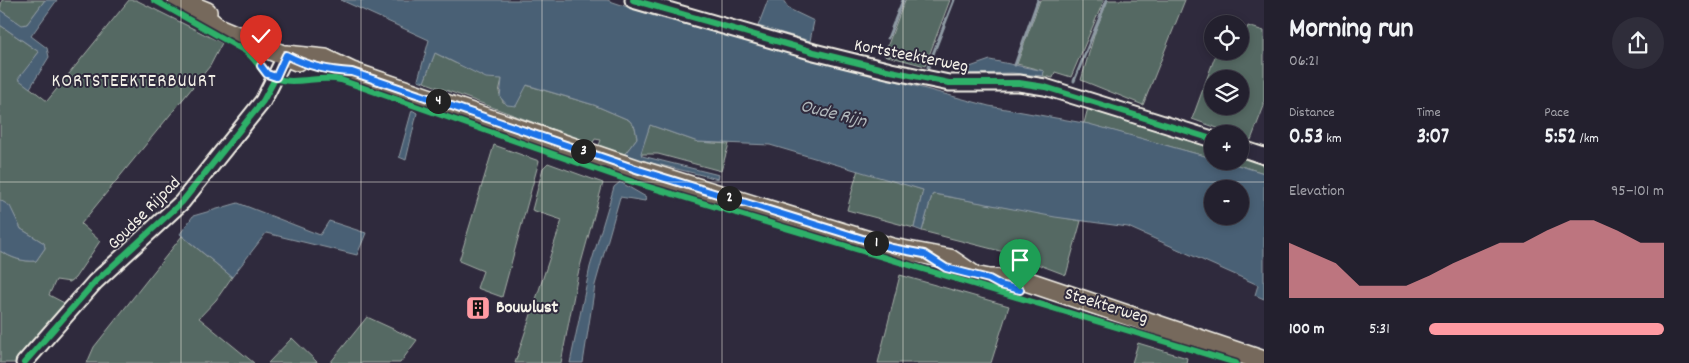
<!DOCTYPE html>
<meta charset="utf-8">
<style>
:root{--surface:#23202e;--page:#2f2d3a;--text:#f1f3f6;--muted:#a3a3aa;--line:#403e4a;--accent:#ff9aa2}
body{margin:0;font-family:Dekko,sans-serif;background:var(--page);color:var(--text);height:100vh;display:flex;flex-direction:column;font-size:19px;white-space:nowrap}
*{box-sizing:border-box;margin:0}
p{font-size:16px;color:var(--muted)}
.icon{flex:none;width:28px;height:28px;fill:none;stroke:currentColor;stroke-width:2;stroke-linecap:round;stroke-linejoin:round}
.map{position:relative;flex:1;overflow:hidden}
.sheet{display:flex;flex-direction:column;background:var(--surface);width:425px}
.sheet>*{flex:none}
.tools{position:absolute;left:1204px;top:15px;display:grid;gap:10px}
.tools a{display:grid;place-items:center;width:45px;height:45px;border-radius:50%;background:var(--surface);box-shadow:0 2px 8px #0003,0 0 0 1px var(--line);font-size:25px}
.pin{position:absolute;display:grid;place-items:center;width:42px;height:42px;color:#fff;margin:-51px -21px;border-radius:50% 50% 50% 0;rotate:-45deg;box-shadow:0 0 5px #0007}
.pin .icon{rotate:45deg}
.km{position:absolute;width:25px;height:25px;margin:-12px;border-radius:50%;background:#222;color:#fff;font-size:14px;line-height:25px;text-align:center}
.round{display:grid;place-items:center;flex:none;width:52px;height:52px;border-radius:26px;background:var(--page)}
.summary{display:flex;align-items:center;justify-content:space-between;height:85px;padding:0 25px}
h1{font-size:28px;font-weight:700;line-height:38px}
.metrics{display:grid;grid-template-columns:repeat(3,1fr);gap:8px;height:85px;padding:5px 25px}
.metrics div{display:grid;align-content:center}
.metrics b{font-size:21px;font-weight:700}
.metrics small{font-size:14px;font-weight:400}
.metrics p{font-size:14px}
.chart{height:140px;padding:10px 25px}
.chart p{display:flex;justify-content:space-between}
.chart svg{width:100%;height:90px;margin-top:5px;fill:var(--accent);opacity:.7}
ul{padding:0 25px;list-style:none;font-size:16px}
li{display:grid;grid-template-columns:80px 60px 1fr;align-items:center;height:38px}
li i{height:12px;border-radius:6px;background:var(--accent)}
main{display:flex;flex:1;min-height:0}
.map>svg:first-child{display:block}
</style>
<main>
<div class="map">
<svg width="1264" height="363" viewBox="0 0 1264 363">
<rect width="100%" height="100%" fill="#2f2a3d"/>
<filter id="ink" filterUnits="userSpaceOnUse"><feTurbulence type="fractalNoise" baseFrequency=".02" numOctaves="2"/><feDisplacementMap in="SourceGraphic" scale="10" xChannelSelector="R" yChannelSelector="G"/><feConvolveMatrix kernelMatrix="1 2 1 2 8 2 1 2 1" color-interpolation-filters="sRGB"/></filter>
<g filter="url(#ink)">
<g fill="#546964" stroke="#a4ada6" fill-rule="evenodd">
<path d="M 2,0 L 45,0 L 27,24 L 22,26 L 0,10 Z"/>
<path d="M 129,0 L 136,0 L 222,43 L 210,66 L 81,224 L 100,241 L 75,278 L 70,282 L 56,280 L 49,295 L 70,306 L 18,363 L 0,363 L 0,251 C 12,258 22,262 36,261 L 45,248 L 44,243 L 21,229 L 10,207 L 0,200 L 0,25 L 39,52 L 19,79 L 47,101 Z"/>
<path d="M 905,0 L 950,0 L 925,66 L 884,55 Z"/>
<path d="M 1040,0 L 1104,0 L 1071,77 L 1055,72 L 1053,78 L 1043,76 L 1044,71 L 1017,64 Z"/>
<path d="M 1108,0 L 1185,0 L 1143,105 L 1081,80 L 1096,29 Z"/>
<path d="M 1248,26 L 1264,31 L 1264,106 L 1251,140 L 1240,136 L 1240,134 L 1234,134 L 1192,119 L 1217,51 L 1240,51 L 1240,38 L 1243,39 ZM 1212,79 L 1240,79 L 1240,106 L 1212,106 Z"/>
<path d="M 435,53 L 455,63 L 502,79 L 499,92 L 503,102 L 516,105 L 526,85 L 594,105 L 629,120 L 635,127 L 637,138 L 624,155 L 598,148 L 601,140 L 595,139 L 592,144 L 424,82 Z"/>
<path d="M 1089,104 L 1212,145 L 1212,158 L 1084,123 Z"/>
<path d="M 650,125 L 698,142 L 729,144 L 721,171 L 658,154 L 640,154 Z"/>
<path d="M 494,145 L 539,161 L 502,297 L 477,288 L 483,271 L 459,261 Z"/>
<path d="M 1240,154 L 1264,162 L 1264,173 L 1224,161 L 1240,161 Z"/>
<path d="M 548,163 L 603,183 L 578,274 L 561,363 L 515,363 L 562,220 L 532,210 L 543,168 Z"/>
<path d="M 858,169 L 923,190 L 914,228 L 847,210 Z"/>
<path d="M 934,194 L 1081,221 L 1066,275 L 1008,253 L 922,231 L 932,195 Z"/>
<path d="M 182,236 L 232,277 L 216,300 L 199,318 L 254,363 L 87,363 L 94,347 Z"/>
<path d="M 900,275 L 1009,306 L 991,363 L 878,363 Z"/>
<path d="M 367,317 L 417,340 L 400,363 L 330,363 Z"/>
<path d="M 292,338 L 318,363 L 268,363 Z"/>
<path d="M 1138,343 L 1187,358 L 1186,363 L 1132,363 Z"/>
</g>
<g fill="#4a6075" stroke="#8e9aa3" fill-rule="evenodd">
<path d="M 45,0 L 57,0 L 31,36 L 47,48 L 49,57 L 30,88 L 18,79 L 39,52 L 0,25 L 0,10 L 22,25 L 27,24 Z"/>
<path d="M 341,0 L 607,0 L 654,16 L 989,106 L 1089,124 L 1212,158 L 1212,161 L 1224,161 L 1264,173 L 1264,299 L 1255,295 L 1258,285 L 1256,284 L 1128,227 L 1055,217 L 934,194 L 932,195 L 922,231 L 914,228 L 923,190 L 770,145 L 698,142 L 650,125 L 641,153 L 642,156 L 719,175 L 718,179 L 636,159 L 624,155 L 637,138 L 635,127 L 629,120 L 594,105 L 527,85 L 516,106 L 507,105 L 500,97 L 502,79 L 486,78 L 435,53 L 424,82 L 418,80 L 429,40 ZM 1212,189 L 1240,189 L 1240,216 L 1212,216 Z"/>
<path d="M 768,0 L 783,0 L 789,9 L 814,21 L 810,41 L 758,26 Z"/>
<path d="M 990,60 L 1044,71 L 1043,76 L 1012,73 L 963,74 L 970,67 Z"/>
<path d="M 412,110 L 417,113 L 406,160 L 399,157 Z"/>
<path d="M 620,182 L 646,197 L 645,201 L 620,197 L 595,285 L 583,363 L 570,363 L 590,267 L 614,187 Z"/>
<path d="M 0,200 L 10,206 L 21,229 L 44,243 L 45,248 L 36,261 C 22,262 12,258 0,251 Z"/>
<path d="M 238,203 L 320,235 L 329,221 L 366,233 L 357,255 L 266,233 L 232,277 L 180,234 L 193,216 Z"/>
</g>
<g fill="none" stroke-linecap="round" stroke-linejoin="round">
<g stroke="#8e9aa3" stroke-width="3">
<path d="M 888,38 L 903,0"/>
<path d="M 1015,65 L 1038,0"/>
<path d="M 928,67 L 954,0"/>
<path d="M 1074,81 L 1107,0"/>
</g>
<defs>
<g id="minor">
<path d="M 633,0 L 814,52 L 891,71 L 949,83 L 1019,83 L 1045,87 L 1212,139"/>
<path d="M 1240,148 L 1264,156"/>
<path d="M 24,363 L 95,282 L 182,202 L 263,101 L 286,55"/>
</g>
<g id="major">
<path d="M 178,0 L 207,12"/>
<path d="M 195,9 L 218,28 L 297,61"/>
<path d="M 286,55 L 325,59 L 352,72 L 639,170 L 892,248 L 950,259 L 972,274"/>
<path d="M 960,273 L 989,279 L 1020,279 L 1264,361"/>
</g>
</defs>
<use href="#minor" stroke="#f4f1e8" stroke-width="19"/>
<use href="#major" stroke="#f4f1e8" stroke-width="22"/>
<use href="#minor" stroke="#2f2a3d" stroke-width="15"/>
<use href="#major" stroke="#76695c" stroke-width="19"/>
<defs>
<g id="cycleway">
<path d="M 154,0 L 245,51 C 255,58 259,68 267,74 C 289,89 317,74 341,80 L 636,183 L 1236,363"/>
<path d="M 633,0 L 814,52 L 891,71 L 949,83 L 1019,83 L 1045,87 L 1212,139"/>
<path d="M 24,363 L 95,282 L 182,202 L 263,101 L 276,77"/>
</g>
</defs>
<use href="#cycleway" stroke="#2f2a3d" stroke-width="9"/>
<use href="#cycleway" stroke="#2db169" stroke-width="6"/>
</g>
</g>
<g fill="none" stroke-linecap="round" stroke-linejoin="round" filter="url(#ink)">
<defs>
<path id="route" d="M 261,66 L 267,74 L 276,77 L 286,55 C 307,66 328,71 352,72 L 639,170 L 892,248 L 924,254 L 946,268 L 989,279 L 1000,285 L 1020,290"/>
</defs>
<use href="#route" stroke="#fff" stroke-width="10"/>
<use href="#route" stroke="#1a73e8" stroke-width="6"/>
</g>
<path fill="none" stroke="#f4f1e8" stroke-width="1" stroke-opacity="0.55" d="M 181,0 L 181,363M 361,0 L 361,363M 542,0 L 542,363M 722,0 L 722,363M 903,0 L 903,363M 1083,0 L 1083,363M 0,182 L 1264,182"/>
<defs>
<symbol id="building-square" viewBox="-11 -11 22 22"><rect x="-9" y="-9" width="18" height="18" rx="4" fill="#ff9aa2" stroke="#2f2a3d"/><path d="M-4-6H4V6H1V3H-1V6H-4ZM-2.5-4.3h1.7v1.8h-1.7ZM.8-4.3h1.7v1.8H.8ZM-2.5-1h1.7V.8h-1.7ZM.8-1h1.7V.8H.8Z" fill="#111"/></symbol>
</defs>
<g fill-rule="evenodd">
<use href="#building-square" x="464" y="294" width="28" height="28"/>
</g>
<g text-anchor="middle" dominant-baseline="central" stroke-width="4" stroke-linejoin="round" paint-order="stroke">
<g font-size="18" fill="#f4f1e8" stroke="#2f2a3d">
<text transform="translate(911 57) rotate(11)">Kortsteekterweg</text>
<text transform="translate(145 214) rotate(-45)">Goudse Rijpad</text>
<text transform="translate(1106 307) rotate(17)">Steekterweg</text>
</g>
<g font-size="18" font-weight="bold" fill="#f4f1e8" stroke="#2f2a3d" text-anchor="start">
<text x="496" y="308">Bouwlust</text>
</g>
<g font-size="19" letter-spacing="1" fill="#f4f1e8" stroke="#2f2a3d">
<text x="134" y="82">KORTSTEEKTERBUURT</text>
</g>
<g font-size="19" font-style="italic" fill="#b0b7ba" stroke="#2f2a3d">
<text transform="translate(833 115) rotate(14)">Oude Rijn</text>
</g>
</g>
</svg>
<div class="tools">
<a><svg class="icon" aria-label="locate" viewBox="0 0 24 24"><circle cx="12" cy="12" r="6"/><path d="M12 2v4M12 18v4M2 12h4M18 12h4"/></svg></a>
<a><svg class="icon" aria-label="layers" viewBox="0 0 24 24"><path d="M12 4l9 5-9 5-9-5zM3 14l9 5 9-5"/></svg></a>
<a>+</a>
<a>−</a>
</div>
<div class="pin" style="left:1020px;top:290px;background:#1e9e55"><svg class="icon" aria-label="arrive" viewBox="0 0 24 24"><path d="M6 21V4h12l-3 4 3 4H6"/></svg></div>
<div class="pin" style="left:261px;top:66px;background:#d93025"><svg class="icon" aria-label="check" viewBox="0 0 24 24"><path d="M5 12l5 5 9-10"/></svg></div>
<b class="km" style="left:876px;top:243px">1</b>
<b class="km" style="left:729px;top:198px">2</b>
<b class="km" style="left:583px;top:151px">3</b>
<b class="km" style="left:438px;top:101px">4</b>
</div>
<section class="sheet">
<div class="summary"><div><h1>Morning run</h1><p>06:21</p></div><a class="round"><svg class="icon" aria-label="share" viewBox="0 0 24 24"><path d="M12 15V3M7 8l5-5 5 5M5 13v7h14v-7"/></svg></a></div>
<div class="metrics">
<div><p>Distance</p><b>0.53<small> km</small></b></div>
<div><p>Time</p><b>3:07</b></div>
<div><p>Pace</p><b>5:52<small> /km</small></b></div>
</div>
<div class="chart"><p><span>Elevation</span>95–101 m</p>
<svg viewBox="0 0 160 44" preserveAspectRatio="none"><path d="M0 44V17L10 22L20 27L30 38L40 38L50 38L60 33L70 27L80 22L90 17L100 17L110 11L120 6L130 6L140 11L150 17L160 17V44z"/></svg>
</div>
<ul>
<li><b>100 m</b>5:31<i style="width:100%"></i></li>
</ul>
</section>
</main>
